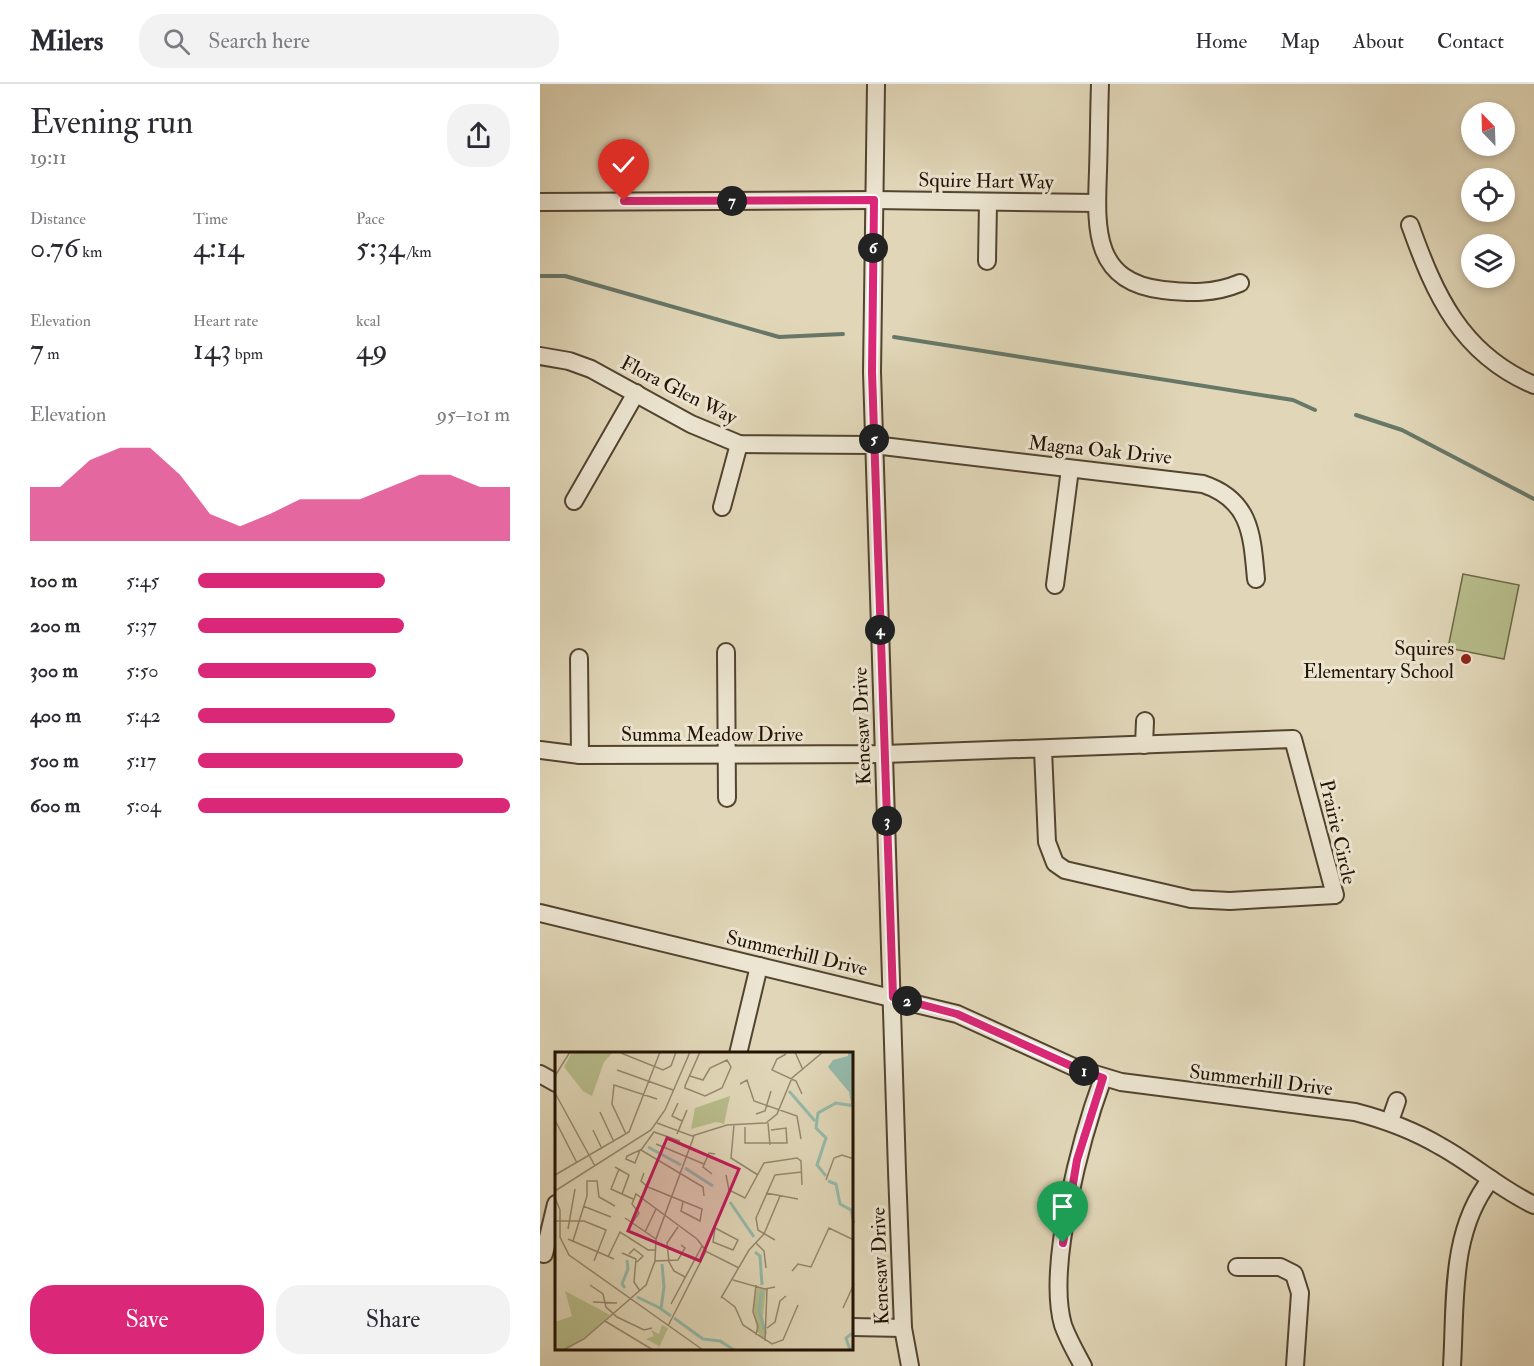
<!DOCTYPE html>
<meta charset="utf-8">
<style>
:root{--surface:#fff;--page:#f2f2f3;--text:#2b2b33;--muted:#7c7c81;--line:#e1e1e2;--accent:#db2777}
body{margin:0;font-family:"IM FELL Double Pica",serif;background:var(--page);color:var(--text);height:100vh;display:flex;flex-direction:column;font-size:22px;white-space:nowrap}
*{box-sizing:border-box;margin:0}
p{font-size:20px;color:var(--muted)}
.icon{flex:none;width:33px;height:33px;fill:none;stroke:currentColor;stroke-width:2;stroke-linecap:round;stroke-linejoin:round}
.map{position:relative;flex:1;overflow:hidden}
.drawer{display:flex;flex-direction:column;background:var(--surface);width:540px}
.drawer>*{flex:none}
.needle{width:39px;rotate:337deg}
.tools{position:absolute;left:921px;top:18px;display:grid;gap:12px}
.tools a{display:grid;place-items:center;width:54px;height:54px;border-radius:50%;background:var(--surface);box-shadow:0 3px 9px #0003;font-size:30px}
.pin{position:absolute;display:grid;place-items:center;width:51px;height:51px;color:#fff;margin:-62px -26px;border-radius:50% 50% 50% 0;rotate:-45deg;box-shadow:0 0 6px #0007}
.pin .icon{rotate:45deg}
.km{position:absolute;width:30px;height:30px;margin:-15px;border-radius:50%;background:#222;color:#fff;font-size:16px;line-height:30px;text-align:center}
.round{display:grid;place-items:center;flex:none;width:63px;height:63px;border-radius:24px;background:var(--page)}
.head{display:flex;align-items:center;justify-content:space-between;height:102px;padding:0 30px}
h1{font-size:33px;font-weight:600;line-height:45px}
.figures{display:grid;grid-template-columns:repeat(3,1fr);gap:9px;height:102px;padding:6px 30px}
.figures div{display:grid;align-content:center}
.figures b{font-size:30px;font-weight:600}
.figures small{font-size:16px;font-weight:400}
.figures p{font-size:16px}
.chart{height:168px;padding:12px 30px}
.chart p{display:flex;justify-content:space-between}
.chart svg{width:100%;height:108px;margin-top:6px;fill:var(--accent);opacity:.7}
.button{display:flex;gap:12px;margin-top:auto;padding:12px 30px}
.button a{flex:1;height:69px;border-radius:24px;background:var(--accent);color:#fff;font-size:24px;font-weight:600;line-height:69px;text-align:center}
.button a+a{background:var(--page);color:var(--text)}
ul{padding:0 30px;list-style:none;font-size:20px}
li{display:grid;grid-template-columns:96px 72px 1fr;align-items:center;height:45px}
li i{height:15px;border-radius:8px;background:var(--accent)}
header{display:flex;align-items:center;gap:36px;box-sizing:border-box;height:84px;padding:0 30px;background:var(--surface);border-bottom:2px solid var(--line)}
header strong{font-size:28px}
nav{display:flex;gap:33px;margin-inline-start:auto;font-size:21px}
.search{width:420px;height:54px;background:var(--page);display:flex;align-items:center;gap:15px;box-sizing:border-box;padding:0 21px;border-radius:24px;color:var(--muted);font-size:22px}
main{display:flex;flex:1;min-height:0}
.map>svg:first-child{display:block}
</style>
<header>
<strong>Milers</strong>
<div class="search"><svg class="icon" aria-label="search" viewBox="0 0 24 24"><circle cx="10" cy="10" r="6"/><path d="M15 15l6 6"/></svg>Search here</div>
<nav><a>Home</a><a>Map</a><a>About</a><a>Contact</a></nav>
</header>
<main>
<section class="drawer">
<div class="head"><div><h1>Evening run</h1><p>19:11</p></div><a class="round"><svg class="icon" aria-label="share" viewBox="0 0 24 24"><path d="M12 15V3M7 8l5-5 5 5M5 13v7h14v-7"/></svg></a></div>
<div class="figures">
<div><p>Distance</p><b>0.76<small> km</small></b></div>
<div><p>Time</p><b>4:14</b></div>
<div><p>Pace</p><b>5:34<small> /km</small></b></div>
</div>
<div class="figures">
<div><p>Elevation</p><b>7<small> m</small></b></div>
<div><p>Heart rate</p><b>143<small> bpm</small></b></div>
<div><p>kcal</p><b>49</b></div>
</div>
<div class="chart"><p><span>Elevation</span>95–101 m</p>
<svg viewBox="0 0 160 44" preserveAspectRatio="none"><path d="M0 44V22L10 22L20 11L30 6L40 6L50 17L60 33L70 38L80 33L90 27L100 27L110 27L120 22L130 17L140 17L150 22L160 22V44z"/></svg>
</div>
<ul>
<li><b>100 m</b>5:45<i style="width:60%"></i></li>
<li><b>200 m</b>5:37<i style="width:66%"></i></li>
<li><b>300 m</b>5:50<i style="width:57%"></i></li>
<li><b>400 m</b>5:42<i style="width:63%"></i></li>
<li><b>500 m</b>5:17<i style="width:85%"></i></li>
<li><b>600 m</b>5:04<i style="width:100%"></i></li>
</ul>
<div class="button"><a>Save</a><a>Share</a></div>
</section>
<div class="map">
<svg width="994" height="1282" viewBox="0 0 994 1282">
<rect width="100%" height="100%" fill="#e1d7b8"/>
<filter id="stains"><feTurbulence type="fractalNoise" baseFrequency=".00333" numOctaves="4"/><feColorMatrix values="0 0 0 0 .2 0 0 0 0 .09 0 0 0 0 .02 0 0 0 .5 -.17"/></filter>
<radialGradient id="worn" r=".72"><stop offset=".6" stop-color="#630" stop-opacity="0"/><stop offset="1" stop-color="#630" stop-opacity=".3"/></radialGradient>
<path fill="#b7bd8b" stroke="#6d6847" stroke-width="1.5" d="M 923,490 L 979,501 L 964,575 L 908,564 Z"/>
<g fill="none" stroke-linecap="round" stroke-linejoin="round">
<g stroke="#677768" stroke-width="4">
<path d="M 0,192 L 25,192 L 239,253 L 303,250"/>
<path d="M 354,253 L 753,316 L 775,326"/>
<path d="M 816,331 L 862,346 L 994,415"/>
</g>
<defs>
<g id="minor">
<path d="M 336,0 L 332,288 L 357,1087 L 363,1244 L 370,1282"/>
<path d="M 560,0 C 559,29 559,58 558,87 C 556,143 552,198 623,206 C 650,209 674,210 700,199"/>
<path d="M 0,118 L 334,116 L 557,119"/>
<path d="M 870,141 C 895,211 921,270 994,301"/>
<path d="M 447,177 L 448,119"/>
<path d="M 0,272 L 29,277 L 51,285 L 151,340 L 199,360 L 334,361 L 663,400 C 711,416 712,451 716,495"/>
<path d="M 34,417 L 96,309"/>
<path d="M 182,423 L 199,360"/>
<path d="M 515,501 L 530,385"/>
<path d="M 186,568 L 187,714"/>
<path d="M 39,574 L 40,671"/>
<path d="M 604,661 L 605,637"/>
<path d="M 0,666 L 40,671 L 344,670 L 753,655 L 795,811 L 690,817 L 651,815 L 525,786 L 515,779 L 507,758 L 503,666"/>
<path d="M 0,829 L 417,930 L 538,985 L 581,998 L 815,1028 C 846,1036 873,1046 900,1062 C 933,1080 960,1105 994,1121"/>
<path d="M 198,970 L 219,882"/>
<path d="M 0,990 L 16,999"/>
<path d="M 850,1037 L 857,1017"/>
<path d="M 4,1170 L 16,1120"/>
<path d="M 697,1183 L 740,1183 L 754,1190 L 760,1209 L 755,1282"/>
<path d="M 312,1243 L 363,1244"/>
<path d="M 543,1282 C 536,1269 528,1255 523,1241 C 506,1182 542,1051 563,994"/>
<path d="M 912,1282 C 916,1219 909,1148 951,1095"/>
</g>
</defs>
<use href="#minor" stroke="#524430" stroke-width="20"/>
<use href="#minor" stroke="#ece5d1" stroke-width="16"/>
</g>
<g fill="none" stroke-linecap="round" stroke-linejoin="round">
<defs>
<path id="route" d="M 84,117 L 334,116 L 332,288 L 353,913 L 417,930 L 538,985 L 563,994 L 537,1076 L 523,1159"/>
</defs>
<use href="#route" stroke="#fff" stroke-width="12"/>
<use href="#route" stroke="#db2777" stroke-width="8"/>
</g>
<circle fill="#8f2418" stroke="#ece5d1" stroke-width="2" cx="926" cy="575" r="6"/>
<g text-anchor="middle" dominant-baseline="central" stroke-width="6" stroke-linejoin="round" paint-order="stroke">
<g font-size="20" fill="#231303" stroke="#ece5d1">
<text transform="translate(446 97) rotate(1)">Squire Hart Way</text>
<text transform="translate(139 306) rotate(27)">Flora Glen Way</text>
<text transform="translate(560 366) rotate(6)">Magna Oak Drive</text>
<text transform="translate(322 642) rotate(-92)">Kenesaw Drive</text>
<text x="172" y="650">Summa Meadow Drive</text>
<text transform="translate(798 748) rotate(77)">Prairie Circle</text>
<text transform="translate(257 869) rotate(13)">Summerhill Drive</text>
<text transform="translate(721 996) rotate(7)">Summerhill Drive</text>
<text transform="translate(340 1182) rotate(-92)">Kenesaw Drive</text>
</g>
<g font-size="20" fill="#231303" stroke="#ece5d1" text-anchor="end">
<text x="914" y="564">Squires<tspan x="914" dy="23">Elementary School</tspan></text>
</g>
</g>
<g transform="translate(15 968)">
<rect width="298" height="298" fill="#e1d7b8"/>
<path d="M 17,0 L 58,0 L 49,10 L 37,44 L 28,39 L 9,15 ZM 175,44 L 169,72 L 161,70 L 136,77 L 140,56 ZM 202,234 L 211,237 L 208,265 L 212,281 L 209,288 L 202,279 L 198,256 ZM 10,239 L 55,263 L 33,284 L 14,296 L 0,298 L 0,270 L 17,264 ZM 107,273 L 113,276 L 103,298 L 102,298 L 104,294 L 91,287 L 99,284 L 96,278 L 104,282 Z" fill="#b7bd8b"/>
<path d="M 293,0 L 298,0 L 298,53 L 291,53 L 296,51 L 294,40 L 273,15 L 278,8 L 293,4 Z" fill="#95baab"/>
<path fill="none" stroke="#95baab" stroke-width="3" d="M 234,39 L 260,69M 93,95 L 126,113M 130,116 L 158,134M 271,124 L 262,113 L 271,86 L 261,76 L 263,61 L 281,51 L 299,54M 273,129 L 281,132 L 285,152 L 296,158 L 299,171M 175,150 L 199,185M 200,200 L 205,204 L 207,233M 107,212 L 109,235 L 106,257 L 116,264M 70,236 L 67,232 L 73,217 L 72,208M 207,239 L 204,258 L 209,278M 82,245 L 105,256M 119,266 L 148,287 L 165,289 L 179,298M 295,298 L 291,286 L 299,280"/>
<path fill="none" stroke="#958970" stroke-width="1.5" d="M 240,0 L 248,18M 66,1 L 108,18 L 116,14 L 121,0M 231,2 L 222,7 L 217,18 L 241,29 L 247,42M 62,18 L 118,38M 0,24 L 15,0M 135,24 L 148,28 L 155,16 L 172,8 L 176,15 L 167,36 L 150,44 L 130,36 L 130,34 L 145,0M 185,32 L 192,28 L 199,49 L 242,64 L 246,87M 0,41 L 40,114M 123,51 L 117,64 L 127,69M 45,60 L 59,90M 201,62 L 210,59 L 216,39M 0,68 L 22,111M 102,71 L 137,84 L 172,73 L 211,71 L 222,62 L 237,26 L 268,0M 213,71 L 215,93M 179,73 L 176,106 L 203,123M 190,75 L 190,91 L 232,91 L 231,76 L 216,78M 38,78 L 47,97M 71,82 L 57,52 L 59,33 L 102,47M 122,82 L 132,58M 125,89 L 99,80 L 86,98 L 148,135 L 149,144M 101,92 L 149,112M 85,98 L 80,111 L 71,107 L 72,104 ZM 60,115 L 74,123 L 67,142M 64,117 L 56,137 L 78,147M 89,121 L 86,129 L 93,135 L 147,157 L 145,169 L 126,159 L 128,150M 157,122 L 148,115 L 154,101 L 160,102M 0,123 L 74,80 L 105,0M 171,123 L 174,138 L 190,146 L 209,111 L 242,106 L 246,109 L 247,133M 271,128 L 279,106 L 287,103 L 299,107M 0,139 L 96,78 L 110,58 L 135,0M 211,141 L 243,147M 0,146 L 5,158 L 5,185 L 14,203 L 148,298M 28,154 L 56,165M 70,166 L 101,187M 0,169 L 29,169 L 51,178 L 39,209M 77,171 L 84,161 L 77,152 L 81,142 L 142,187 L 152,200 L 184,216M 123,175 L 112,191 L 114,210 L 119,219 L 130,225M 160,176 L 183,188 L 178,198 L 158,190 ZM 13,177 L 20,137M 90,180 L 101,157M 13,187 L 59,207M 220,188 L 203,178 L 201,166 L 220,123 L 247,120M 18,189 L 32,144 L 32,129 L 42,129 L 44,145 L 60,154M 201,191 L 209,199 L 211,216M 67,201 L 81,207 L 79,230 L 85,239M 74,202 L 79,197 L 88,204 L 82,210M 53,205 L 65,180 L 93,198 L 100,198M 100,209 L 123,208 L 130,196 L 126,193M 237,219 L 243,212 L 256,215 L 274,176 L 299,188M 178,228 L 210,237 L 220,235M 35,233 L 48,242 L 51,255 L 62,265 L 89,278 L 97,276M 167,245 L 180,255 L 188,273 L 217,292 L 228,288 L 243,253M 166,246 L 194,198 L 209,182 L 225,144M 38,250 L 62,251M 116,252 L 147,194M 288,256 L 299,232M 50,269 L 98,298M 113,274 L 151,199M 212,276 L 220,270 L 225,249 L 231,244M 201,283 L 203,274 L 198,260 L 201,233M 210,289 L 212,237M 8,298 L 29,287 L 91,233 L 100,209 L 101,187 L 139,84"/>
<path fill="#c2185b" fill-opacity="0.15" stroke="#c2185b" stroke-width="3" d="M 112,86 L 184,117 L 145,209 L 73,179 Z"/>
<rect width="298" height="298" fill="none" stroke="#231303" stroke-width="3"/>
</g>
<rect width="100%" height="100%" filter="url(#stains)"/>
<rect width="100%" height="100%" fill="url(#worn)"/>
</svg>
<div class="tools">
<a><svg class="needle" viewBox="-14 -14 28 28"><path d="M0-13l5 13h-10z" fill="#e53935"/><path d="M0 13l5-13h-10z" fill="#7c7c81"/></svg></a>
<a><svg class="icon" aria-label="locate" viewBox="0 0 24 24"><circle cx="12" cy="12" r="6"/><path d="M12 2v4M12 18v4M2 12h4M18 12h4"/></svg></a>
<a><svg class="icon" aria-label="layers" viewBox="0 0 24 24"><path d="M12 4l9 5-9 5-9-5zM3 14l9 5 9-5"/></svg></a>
</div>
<div class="pin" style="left:523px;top:1159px;background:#1e9e55"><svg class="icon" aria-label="arrive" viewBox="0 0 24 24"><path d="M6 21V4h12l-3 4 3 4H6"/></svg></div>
<div class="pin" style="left:84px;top:117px;background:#d93025"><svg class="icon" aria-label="check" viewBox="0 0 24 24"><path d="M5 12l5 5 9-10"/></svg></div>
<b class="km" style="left:544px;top:987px">1</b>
<b class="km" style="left:367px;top:917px">2</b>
<b class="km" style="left:347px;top:737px">3</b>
<b class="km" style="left:340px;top:546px">4</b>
<b class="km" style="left:334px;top:355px">5</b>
<b class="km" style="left:333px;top:164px">6</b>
<b class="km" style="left:192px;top:117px">7</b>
</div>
</main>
